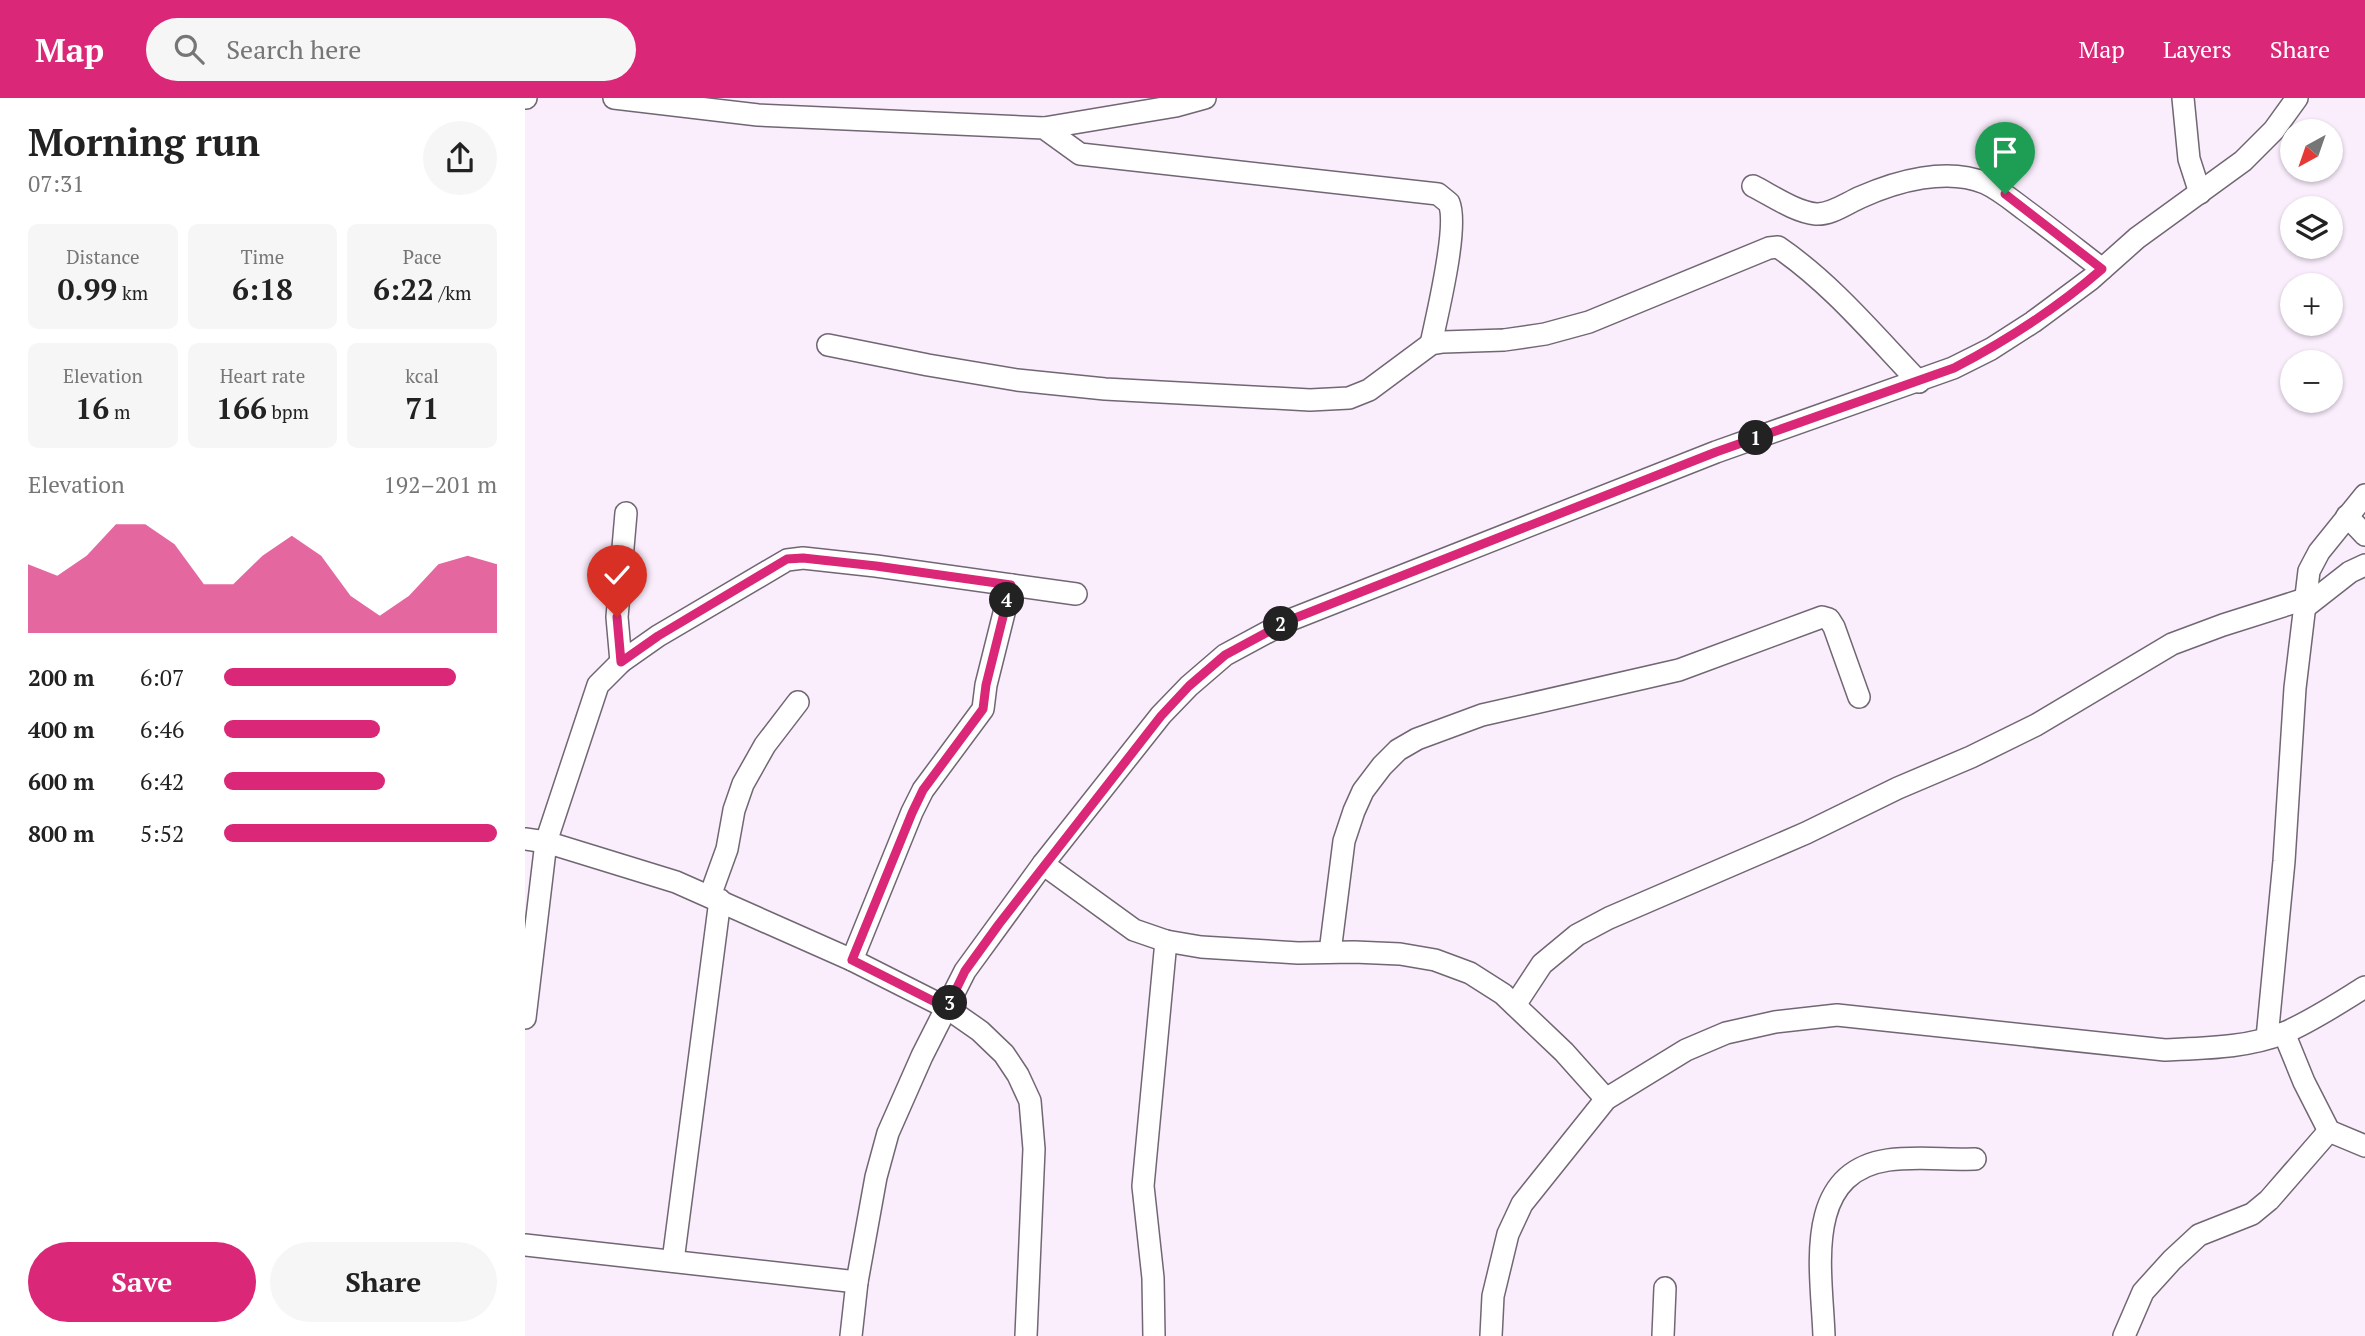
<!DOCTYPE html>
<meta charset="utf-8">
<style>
:root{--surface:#fff;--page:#f6f6f6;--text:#222;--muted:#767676;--accent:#db2777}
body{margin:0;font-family:"PT Serif",serif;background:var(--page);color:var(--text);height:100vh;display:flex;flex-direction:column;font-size:26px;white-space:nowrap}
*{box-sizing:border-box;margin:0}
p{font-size:23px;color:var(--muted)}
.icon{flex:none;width:38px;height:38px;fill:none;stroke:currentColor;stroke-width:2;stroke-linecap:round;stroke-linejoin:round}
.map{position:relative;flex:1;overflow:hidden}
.details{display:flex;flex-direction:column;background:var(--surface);width:525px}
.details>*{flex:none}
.needle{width:46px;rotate:220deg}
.tools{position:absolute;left:1755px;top:21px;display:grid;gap:14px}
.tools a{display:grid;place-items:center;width:63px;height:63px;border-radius:50%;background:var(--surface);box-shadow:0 2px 5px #0004;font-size:35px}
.pin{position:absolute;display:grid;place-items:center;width:60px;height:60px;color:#fff;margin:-72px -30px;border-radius:50% 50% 50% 0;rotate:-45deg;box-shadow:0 0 7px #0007}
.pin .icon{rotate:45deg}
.km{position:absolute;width:35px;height:35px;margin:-18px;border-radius:50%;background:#222;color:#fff;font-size:19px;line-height:35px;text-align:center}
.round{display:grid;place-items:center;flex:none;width:74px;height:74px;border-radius:37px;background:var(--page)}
.overview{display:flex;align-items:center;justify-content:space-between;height:119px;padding:0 28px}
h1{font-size:38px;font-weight:600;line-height:52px}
.figures{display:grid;grid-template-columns:repeat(3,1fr);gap:10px;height:119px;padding:7px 28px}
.figures div{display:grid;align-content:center;border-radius:10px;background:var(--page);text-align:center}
.figures b{font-size:30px;font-weight:600}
.figures small{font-size:19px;font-weight:400}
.figures p{font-size:19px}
.chart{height:196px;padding:14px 28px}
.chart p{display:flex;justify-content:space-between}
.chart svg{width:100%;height:126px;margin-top:7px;fill:var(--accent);opacity:.7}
.cta{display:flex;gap:14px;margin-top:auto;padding:14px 28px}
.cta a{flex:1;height:80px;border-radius:42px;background:var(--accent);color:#fff;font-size:28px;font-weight:600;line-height:80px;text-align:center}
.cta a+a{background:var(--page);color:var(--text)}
ul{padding:0 28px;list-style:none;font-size:23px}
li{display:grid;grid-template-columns:112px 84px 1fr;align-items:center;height:52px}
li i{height:18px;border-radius:9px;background:var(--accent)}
header{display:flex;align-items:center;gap:42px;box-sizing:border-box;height:98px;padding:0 35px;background:var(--accent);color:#fff}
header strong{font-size:33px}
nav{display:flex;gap:38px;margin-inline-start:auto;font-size:24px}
.search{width:490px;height:63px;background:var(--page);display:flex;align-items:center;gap:18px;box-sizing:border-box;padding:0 24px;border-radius:38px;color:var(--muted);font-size:26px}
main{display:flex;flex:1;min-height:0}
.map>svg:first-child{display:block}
</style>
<header>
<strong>Map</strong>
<div class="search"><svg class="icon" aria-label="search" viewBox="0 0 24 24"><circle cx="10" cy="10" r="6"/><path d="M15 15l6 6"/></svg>Search here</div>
<nav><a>Map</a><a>Layers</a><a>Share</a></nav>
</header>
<main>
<section class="details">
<div class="overview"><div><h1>Morning run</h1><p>07:31</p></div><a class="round"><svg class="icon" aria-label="share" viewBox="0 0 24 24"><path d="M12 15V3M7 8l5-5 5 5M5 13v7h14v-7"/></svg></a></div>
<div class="figures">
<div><p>Distance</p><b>0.99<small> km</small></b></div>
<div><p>Time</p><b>6:18</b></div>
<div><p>Pace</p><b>6:22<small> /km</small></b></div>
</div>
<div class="figures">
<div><p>Elevation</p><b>16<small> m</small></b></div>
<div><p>Heart rate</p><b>166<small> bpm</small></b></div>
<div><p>kcal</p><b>71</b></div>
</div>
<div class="chart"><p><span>Elevation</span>192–201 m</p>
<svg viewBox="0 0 160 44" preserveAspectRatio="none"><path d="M0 44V20L10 24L20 17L30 6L40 6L50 13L60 27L70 27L80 17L90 10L100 17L110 31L120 38L130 31L140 20L150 17L160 20V44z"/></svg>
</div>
<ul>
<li><b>200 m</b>6:07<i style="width:85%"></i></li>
<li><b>400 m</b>6:46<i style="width:57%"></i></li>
<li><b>600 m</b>6:42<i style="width:59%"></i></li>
<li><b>800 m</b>5:52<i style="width:100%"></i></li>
</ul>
<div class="cta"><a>Save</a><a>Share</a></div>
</section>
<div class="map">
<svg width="1840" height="1238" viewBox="0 0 1840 1238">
<rect width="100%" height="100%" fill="#faedfc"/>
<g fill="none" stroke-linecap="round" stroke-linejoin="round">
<defs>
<g id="minor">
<path d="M 0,0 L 1,0"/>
<path d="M 89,0 L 233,17 L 519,30 L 555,56 L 913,96 L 924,105 C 934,129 912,217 906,246"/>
<path d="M 1658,0 L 1664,61 L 1675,95"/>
<path d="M 519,30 L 651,8 L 680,0"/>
<path d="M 1228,88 C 1246,97 1270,114 1291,116 C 1306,117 1322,105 1336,99 C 1372,83 1422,69 1460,85 C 1475,92 1488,103 1500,112 C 1526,131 1551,151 1577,171"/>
<path d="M 303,247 L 403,267 L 492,282 L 580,291 L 785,302 L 824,300 L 844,292 L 906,246 L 918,244 L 979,242 L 1020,236 L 1064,224 L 1244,150 L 1253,149 C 1306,185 1349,237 1394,284"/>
<path d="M 1822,418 L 1840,437"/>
<path d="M 1779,510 L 1825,474 L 1840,467"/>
<path d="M 96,564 L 92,519 L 101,415"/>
<path d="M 0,741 L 21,744 L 151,784 L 327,862 L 422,910 L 455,933 L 479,956 L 493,977 L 505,1003 L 509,1051 L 501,1238"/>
<path d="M 518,766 L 609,832 L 641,843 L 676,849 L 773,855 L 829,854 L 875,856 L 910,862 L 945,875 L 978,896 L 1039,954 L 1081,1001"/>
<path d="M 185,798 L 202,751 L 209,712 L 218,686 L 240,647 L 273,604"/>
<path d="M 805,854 L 819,743 L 829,713 L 838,693 L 857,668 L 873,652 L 892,641 L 957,617 L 1154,572 L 1297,519 L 1304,521 L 1309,529 L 1334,599"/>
<path d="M 327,862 L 387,714 L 398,692 L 458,611 L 461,587 L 486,487"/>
<path d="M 990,907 L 1017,866 L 1052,837 L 1084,820 L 1281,735 L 1373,690 L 1446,659 L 1511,627 L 1647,546 L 1698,527 L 1780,501"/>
<path d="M 0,920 L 21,744 L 73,587 L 96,564 L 133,538 L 262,462 L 278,460 L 351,468 L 551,496"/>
<path d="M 1759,935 L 1779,984 L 1804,1033 L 1840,1048"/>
<path d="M 1742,940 L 1759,763 L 1770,590 L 1784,473 L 1794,454 L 1840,397"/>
<path d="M 0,1147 L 332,1184"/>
<path d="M 148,1163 L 195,802"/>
<path d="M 326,1238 L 332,1184 L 351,1079 L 363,1035 L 397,958 L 440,873 L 518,766 L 636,617 L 664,588 L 700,557 L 765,522 L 1191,354 L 1428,270 L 1466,251 L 1508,224 L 1566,181 L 1612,140 L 1718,63 L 1749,32 L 1772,0"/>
<path d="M 629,1238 L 628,1180 L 618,1088 L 641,843"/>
<path d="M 966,1238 L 968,1198 L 983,1136 L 997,1106 L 1081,1001 L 1161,952 L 1201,935 L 1250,924 L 1312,917 L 1640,952 C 1679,950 1722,950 1759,935 C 1787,923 1814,905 1840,889"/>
<path d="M 1138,1238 L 1140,1190"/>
<path d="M 1299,1238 C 1297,1175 1276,1075 1363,1062 C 1390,1058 1423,1062 1450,1061"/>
<path d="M 1599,1238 L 1618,1194 L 1647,1162 L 1674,1137 L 1727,1116 L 1744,1102 L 1804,1033"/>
</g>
</defs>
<use href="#minor" stroke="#716673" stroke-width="24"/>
<use href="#minor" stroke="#fff" stroke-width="21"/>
</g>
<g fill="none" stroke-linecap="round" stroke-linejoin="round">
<defs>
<path id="route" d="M 92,519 L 96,564 L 133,538 L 262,461 L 278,460 L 351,468 L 486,487 L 461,587 L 458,611 L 398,692 L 387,715 L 327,862 L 422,910 L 440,873 L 474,826 L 636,618 L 664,588 L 700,557 L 765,522 L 1191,354 L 1429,270 C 1481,243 1532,210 1577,171 L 1480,96"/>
</defs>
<use href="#route" stroke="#fff" stroke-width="14"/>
<use href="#route" stroke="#db2777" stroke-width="9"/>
</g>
</svg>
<div class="tools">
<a><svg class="needle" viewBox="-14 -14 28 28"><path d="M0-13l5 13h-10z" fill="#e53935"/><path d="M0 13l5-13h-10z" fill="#767676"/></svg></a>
<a><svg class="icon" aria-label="layers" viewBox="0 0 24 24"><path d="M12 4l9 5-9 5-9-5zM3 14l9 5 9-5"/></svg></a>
<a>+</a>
<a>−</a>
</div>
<div class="pin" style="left:1480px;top:96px;background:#1e9e55"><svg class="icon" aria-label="arrive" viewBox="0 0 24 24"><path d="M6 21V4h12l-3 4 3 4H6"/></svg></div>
<div class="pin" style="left:92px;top:519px;background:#d93025"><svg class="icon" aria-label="check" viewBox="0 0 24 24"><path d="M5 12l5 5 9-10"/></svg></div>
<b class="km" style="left:1231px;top:340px">1</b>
<b class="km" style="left:756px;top:526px">2</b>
<b class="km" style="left:425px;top:905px">3</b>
<b class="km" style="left:482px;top:502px">4</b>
</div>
</main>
